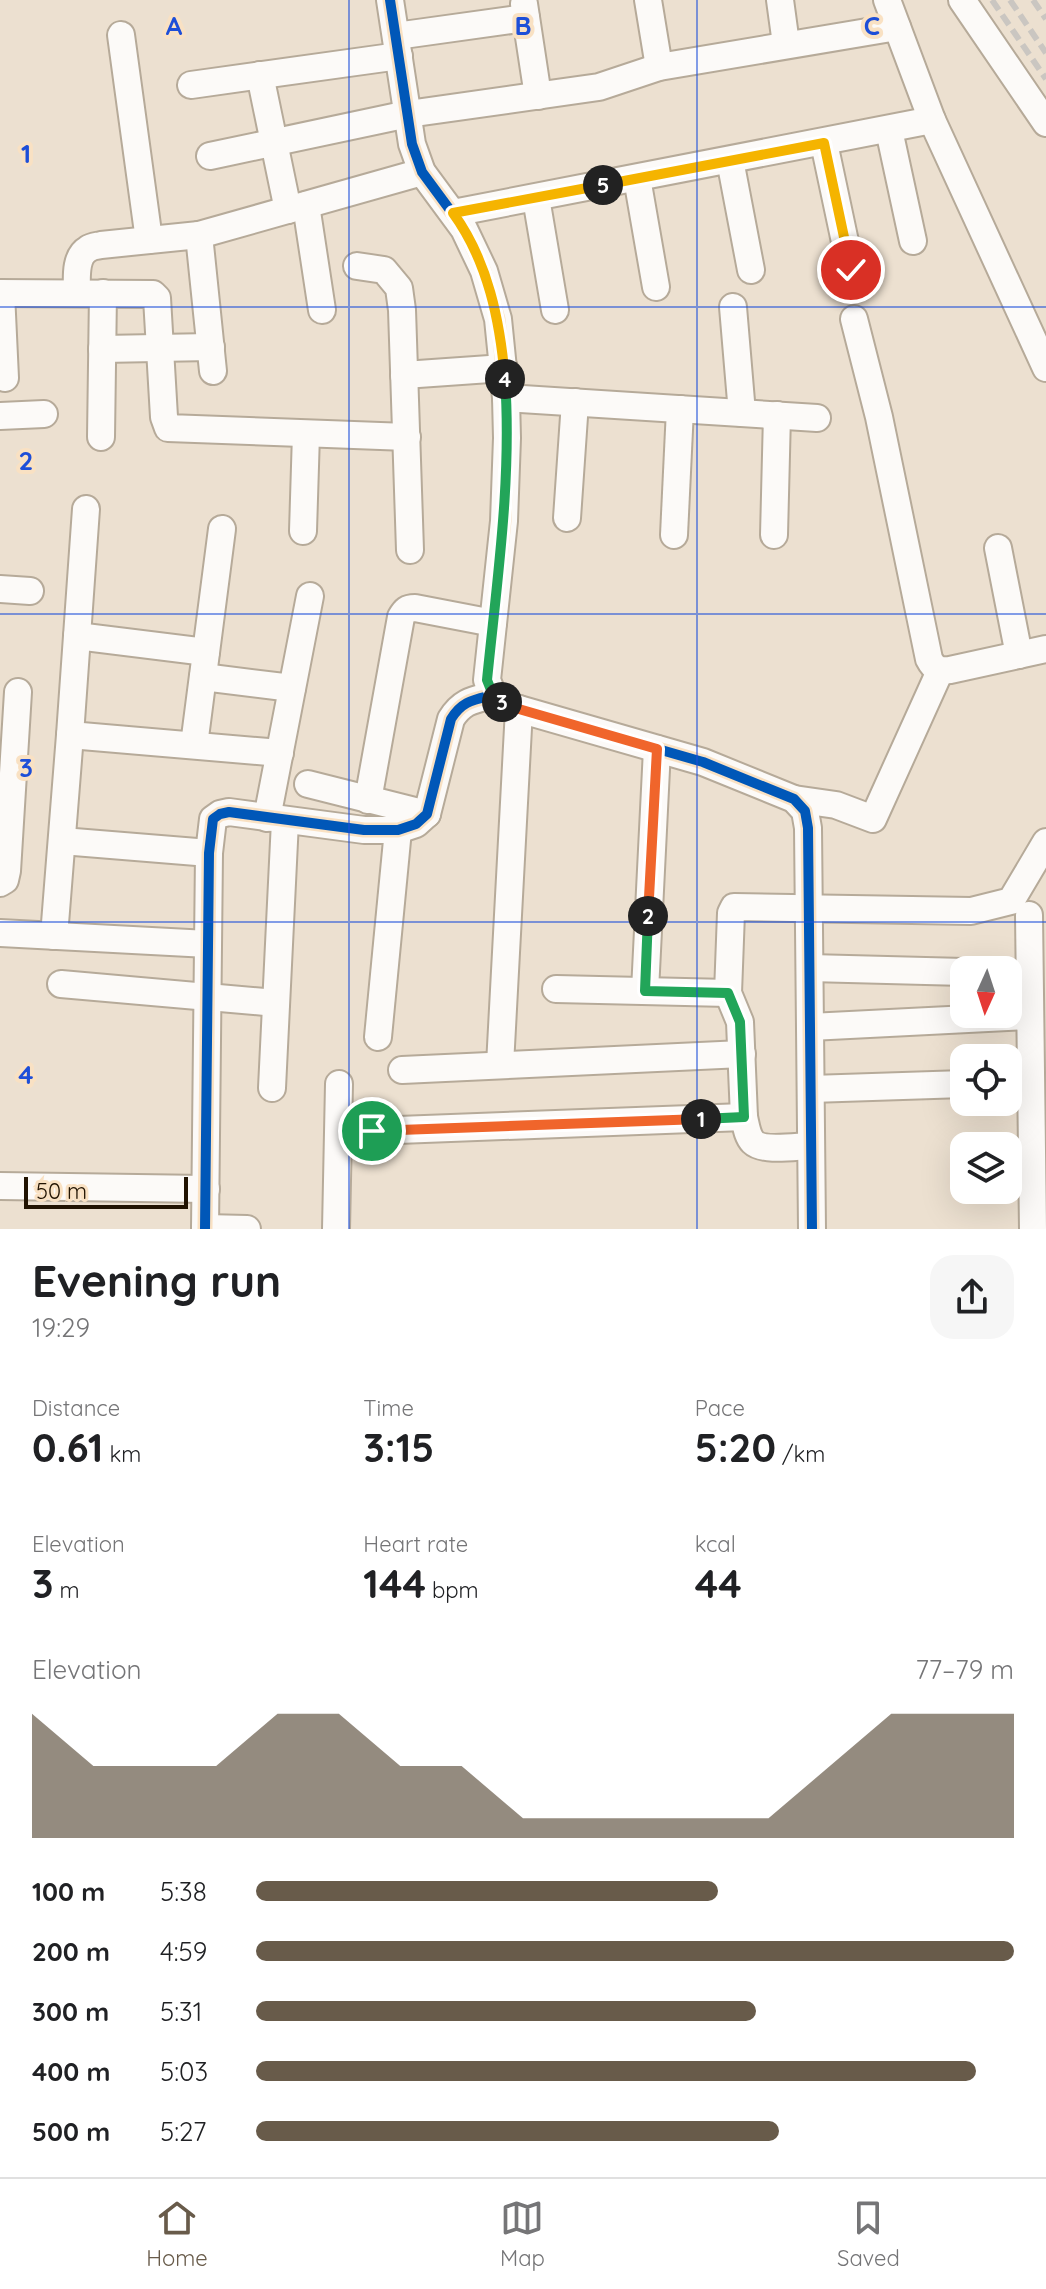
<!DOCTYPE html>
<meta charset="utf-8">
<style>
:root{--surface:#fff;--page:#f6f6f6;--text:#202124;--muted:#757577;--line:#e0e0e0;--accent:#685b4a}
body{margin:0;font-family:Quicksand,sans-serif;background:var(--page);color:var(--text);height:100vh;display:flex;flex-direction:column;font-size:30px;white-space:nowrap}
*{box-sizing:border-box;margin:0}
p{font-size:26px;color:var(--muted)}
.icon{flex:none;width:44px;height:44px;fill:none;stroke:currentColor;stroke-width:2;stroke-linecap:round;stroke-linejoin:round}
.map{position:relative;height:1229px;overflow:hidden}
.panel{display:flex;flex-direction:column;background:var(--surface);flex:1}
.panel>*{flex:none}
.needle{width:52px;rotate:183deg}
.tools{position:absolute;left:950px;top:956px;display:grid;gap:16px}
.tools a{display:grid;place-items:center;width:72px;height:72px;border-radius:16px;background:var(--surface);box-shadow:0 8px 32px #0002;font-size:40px}
.scale{position:absolute;left:24px;bottom:20px;width:164px;box-sizing:border-box;padding-left:8px;border:4px solid #211302;border-top:0;font-size:22px;line-height:28px;white-space:nowrap;color:#211302;-webkit-text-stroke:6px #f9e1c3;paint-order:stroke}
.pin{position:absolute;display:grid;place-items:center;width:68px;height:68px;color:#fff;margin:-34px;border:4px solid #fff;border-radius:50%;box-shadow:0 2px 8px #0007}
.km{position:absolute;width:40px;height:40px;margin:-20px;border-radius:50%;background:#222;color:#fff;font-size:22px;line-height:40px;text-align:center}
.round{display:grid;place-items:center;flex:none;width:84px;height:84px;border-radius:24px;background:var(--page)}
.summary{display:flex;align-items:center;justify-content:space-between;height:136px;padding:0 32px}
h1{font-size:44px;font-weight:700;line-height:60px}
.stats{display:grid;grid-template-columns:repeat(3,1fr);gap:12px;height:136px;padding:8px 32px}
.stats div{display:grid;align-content:center}
.stats b{font-size:40px;font-weight:700}
.stats small{font-size:22px;font-weight:400}
.stats p{font-size:22px}
.chart{height:224px;padding:16px 32px}
.chart p{display:flex;justify-content:space-between}
.chart svg{width:100%;height:144px;margin-top:8px;fill:var(--accent);opacity:.7}
ul{padding:0 32px;list-style:none;font-size:26px}
li{display:grid;grid-template-columns:128px 96px 1fr;align-items:center;height:60px}
li i{height:20px;border-radius:10px;background:var(--accent)}
.tab-bar{display:flex;justify-content:space-around;align-items:center;height:112px;border-top:2px solid var(--line);background:var(--surface);font-size:22px;color:var(--muted)}
.tab-bar a{display:grid;justify-items:center;gap:4px}
.tab-bar .current{color:var(--accent)}
.map>svg:first-child{display:block}
</style>
<div class="map">
<svg width="1046" height="1229" viewBox="0 0 1046 1229">
<rect width="100%" height="100%" fill="#ece0d0"/>
<g fill="none" stroke-linecap="round" stroke-linejoin="round">
<defs>
<g id="minor">
<path d="M 390,0 L 412,144 L 422,172 L 464,229 L 484,271 L 498,319 L 506,398 L 507,438 L 504,521 L 487,680 L 493,695 L 505,705 L 703,762 L 794,799 L 805,811 L 808,828 L 812,1229"/>
<path d="M 648,0 L 659,67"/>
<path d="M 780,0 L 786,44"/>
<path d="M 887,0 L 932,120 L 1046,368"/>
<path d="M 962,0 L 1046,123"/>
<path d="M 524,4 L 538,96"/>
<path d="M 121,35 L 149,240"/>
<path d="M 396,36 L 526,18"/>
<path d="M 260,75 L 288,210"/>
<path d="M 191,85 L 399,56"/>
<path d="M 889,130 L 913,241"/>
<path d="M 824,143 L 851,270"/>
<path d="M 210,156 L 408,114 L 599,87 L 659,67 L 897,27"/>
<path d="M 730,160 L 751,270"/>
<path d="M 637,178 L 656,287"/>
<path d="M 536,198 L 555,310"/>
<path d="M 306,205 L 322,310"/>
<path d="M 453,213 L 932,120"/>
<path d="M 199,235 L 213,371"/>
<path d="M 357,266 L 384,270 L 399,288 L 402,310 L 410,550"/>
<path d="M 0,293 L 153,294 L 157,298 L 164,417 L 168,428 L 407,437"/>
<path d="M 1,293 L 5,378"/>
<path d="M 77,293 C 77,280 74,257 88,249 C 92,246 97,246 101,245 L 199,235 L 422,172"/>
<path d="M 733,307 L 742,413"/>
<path d="M 854,319 L 879,417 L 929,659 C 934,669 939,671 950,670 L 1046,649"/>
<path d="M 102,349 L 211,347"/>
<path d="M 404,375 L 504,368"/>
<path d="M 506,398 L 817,418"/>
<path d="M 0,416 L 44,414"/>
<path d="M 101,437 L 103,293"/>
<path d="M 567,518 L 575,402"/>
<path d="M 303,531 L 306,434"/>
<path d="M 674,535 L 680,409"/>
<path d="M 774,535 L 777,415"/>
<path d="M 998,548 L 1019,655"/>
<path d="M 0,589 L 30,591"/>
<path d="M 77,636 L 206,652"/>
<path d="M 203,677 L 292,688"/>
<path d="M 70,735 L 280,753"/>
<path d="M 194,745 L 222,529"/>
<path d="M 308,784 L 427,814"/>
<path d="M 794,799 L 836,805 L 873,819 L 940,671"/>
<path d="M 368,800 L 401,617 C 405,610 407,608 415,608 L 493,623"/>
<path d="M 267,818 L 310,596"/>
<path d="M 62,841 L 209,853"/>
<path d="M 0,883 L 5,880 L 7,871 L 18,692"/>
<path d="M 1029,915 L 1033,1229"/>
<path d="M 0,933 L 208,944"/>
<path d="M 54,936 L 70,735 L 86,509"/>
<path d="M 810,968 L 964,972"/>
<path d="M 61,984 L 276,1003"/>
<path d="M 556,989 L 728,993"/>
<path d="M 645,991 L 657,749"/>
<path d="M 810,1027 L 1030,1016"/>
<path d="M 378,1037 L 398,830"/>
<path d="M 500,1065 L 519,709"/>
<path d="M 402,1070 L 742,1054"/>
<path d="M 272,1088 L 285,821"/>
<path d="M 811,1089 L 964,1084"/>
<path d="M 372,1131 L 744,1117"/>
<path d="M 811,1146 C 798,1146 763,1152 753,1142 C 747,1136 746,1125 744,1117 L 740,1022 L 728,993 L 731,913 L 734,907 L 971,911 L 1011,901 L 1046,842"/>
<path d="M 0,1186 L 206,1189"/>
<path d="M 205,1228 L 247,1229"/>
<path d="M 205,1229 L 209,853 L 213,819 L 220,814 L 229,812 L 364,830 L 398,830 L 416,824 L 427,814 L 451,719 C 462,701 473,700 493,695"/>
<path d="M 336,1229 L 339,1084"/>
</g>
</defs>
<use href="#minor" stroke="#b6aa99" stroke-width="30"/>
<use href="#minor" stroke="#fcfaf8" stroke-width="26"/>
<g stroke="#cac6c1" stroke-width="6" stroke-dasharray="12 6" stroke-linecap="butt">
<path d="M 992,0 L 1046,79"/>
<path d="M 1010,0 L 1046,53"/>
<path d="M 1033,0 L 1046,19"/>
</g>
<defs>
<g id="cycleway">
<path d="M 390,0 L 412,144 L 422,172 L 464,229 L 484,271 L 498,319 L 506,398 L 507,438 L 504,521 L 487,680 L 493,695 L 505,705 L 703,762 L 794,799 L 805,811 L 808,828 L 812,1229"/>
<path d="M 205,1229 L 209,853 L 213,819 L 220,814 L 229,812 L 364,830 L 398,830 L 416,824 L 427,814 L 451,719 C 462,701 473,700 493,695"/>
</g>
</defs>
<use href="#cycleway" stroke="#f9e1c3" stroke-width="15"/>
<use href="#cycleway" stroke="#0057b8" stroke-width="10"/>
</g>
<g fill="none" stroke-linecap="round" stroke-linejoin="round">
<defs>
<path id="split-1" d="M 372,1131 L 701,1119"/>
<path id="split-2" d="M 648,916 L 645,991 L 728,993 L 740,1022 L 744,1117 L 701,1119"/>
<path id="split-3" d="M 502,702 L 505,705 L 657,749 L 648,916"/>
<path id="split-4" d="M 502,702 L 493,695 L 487,680 C 497,580 512,479 505,379"/>
<path id="split-5" d="M 505,379 C 500,321 488,261 453,213 L 603,185"/>
<path id="split-6" d="M 603,185 L 824,143 L 851,270"/>
</defs>
<use href="#split-1" stroke="#fff" stroke-width="16"/>
<use href="#split-2" stroke="#fff" stroke-width="16"/>
<use href="#split-3" stroke="#fff" stroke-width="16"/>
<use href="#split-4" stroke="#fff" stroke-width="16"/>
<use href="#split-5" stroke="#fff" stroke-width="16"/>
<use href="#split-6" stroke="#fff" stroke-width="16"/>
<use href="#split-1" stroke="#f0652b" stroke-width="10"/>
<use href="#split-2" stroke="#22a559" stroke-width="10"/>
<use href="#split-3" stroke="#f0652b" stroke-width="10"/>
<use href="#split-4" stroke="#22a559" stroke-width="10"/>
<use href="#split-5" stroke="#f5b400" stroke-width="10"/>
<use href="#split-6" stroke="#f5b400" stroke-width="10"/>
</g>
<path fill="none" stroke="#1d4ed8" stroke-width="2" stroke-opacity="0.55" d="M 349,0 L 349,1229M 697,0 L 697,1229M 0,307 L 1046,307M 0,614 L 1046,614M 0,922 L 1046,922"/>
<g font-size="26" text-anchor="middle" font-weight="bold" fill="#1d4ed8" stroke="#f9e1c3" stroke-width="8" stroke-linejoin="round" paint-order="stroke">
<text x="174" y="35">A</text>
<text x="523" y="35">B</text>
<text x="872" y="35">C</text>
<text x="26" y="163">1</text>
<text x="26" y="470">2</text>
<text x="26" y="777">3</text>
<text x="26" y="1084">4</text>
</g>
</svg>
<div class="tools">
<a><svg class="needle" viewBox="-14 -14 28 28"><path d="M0-13l5 13h-10z" fill="#e53935"/><path d="M0 13l5-13h-10z" fill="#757577"/></svg></a>
<a><svg class="icon" aria-label="locate" viewBox="0 0 24 24"><circle cx="12" cy="12" r="6"/><path d="M12 2v4M12 18v4M2 12h4M18 12h4"/></svg></a>
<a><svg class="icon" aria-label="layers" viewBox="0 0 24 24"><path d="M12 4l9 5-9 5-9-5zM3 14l9 5 9-5"/></svg></a>
</div>
<div class="scale">50 m</div>
<div class="pin" style="left:372px;top:1131px;background:#1e9e55"><svg class="icon" aria-label="arrive" viewBox="0 0 24 24"><path d="M6 21V4h12l-3 4 3 4H6"/></svg></div>
<div class="pin" style="left:851px;top:270px;background:#d93025"><svg class="icon" aria-label="check" viewBox="0 0 24 24"><path d="M5 12l5 5 9-10"/></svg></div>
<b class="km" style="left:701px;top:1119px">1</b>
<b class="km" style="left:648px;top:916px">2</b>
<b class="km" style="left:502px;top:702px">3</b>
<b class="km" style="left:505px;top:379px">4</b>
<b class="km" style="left:603px;top:185px">5</b>
</div>
<section class="panel">
<div class="summary"><div><h1>Evening run</h1><p>19:29</p></div><a class="round"><svg class="icon" aria-label="share" viewBox="0 0 24 24"><path d="M12 15V3M7 8l5-5 5 5M5 13v7h14v-7"/></svg></a></div>
<div class="stats">
<div><p>Distance</p><b>0.61<small> km</small></b></div>
<div><p>Time</p><b>3:15</b></div>
<div><p>Pace</p><b>5:20<small> /km</small></b></div>
</div>
<div class="stats">
<div><p>Elevation</p><b>3<small> m</small></b></div>
<div><p>Heart rate</p><b>144<small> bpm</small></b></div>
<div><p>kcal</p><b>44</b></div>
</div>
<div class="chart"><p><span>Elevation</span>77–79 m</p>
<svg viewBox="0 0 160 44" preserveAspectRatio="none"><path d="M0 44V6L10 22L20 22L30 22L40 6L50 6L60 22L70 22L80 38L90 38L100 38L110 38L120 38L130 22L140 6L150 6L160 6V44z"/></svg>
</div>
<ul>
<li><b>100 m</b>5:38<i style="width:61%"></i></li>
<li><b>200 m</b>4:59<i style="width:100%"></i></li>
<li><b>300 m</b>5:31<i style="width:66%"></i></li>
<li><b>400 m</b>5:03<i style="width:95%"></i></li>
<li><b>500 m</b>5:27<i style="width:69%"></i></li>
</ul>
</section>
<nav class="tab-bar">
<a class="current"><svg class="icon" aria-label="home" viewBox="0 0 24 24"><path d="M3 11l9-7 9 7M6 9v11h12V9"/></svg>Home</a>
<a><svg class="icon" aria-label="map" viewBox="0 0 24 24"><path d="M3 6l6-2 6 2 6-2v14l-6 2-6-2-6 2zM9 4v14M15 6v14"/></svg>Map</a>
<a><svg class="icon" aria-label="saved" viewBox="0 0 24 24"><path d="M7 4h10v16l-5-4-5 4z"/></svg>Saved</a>
</nav>
